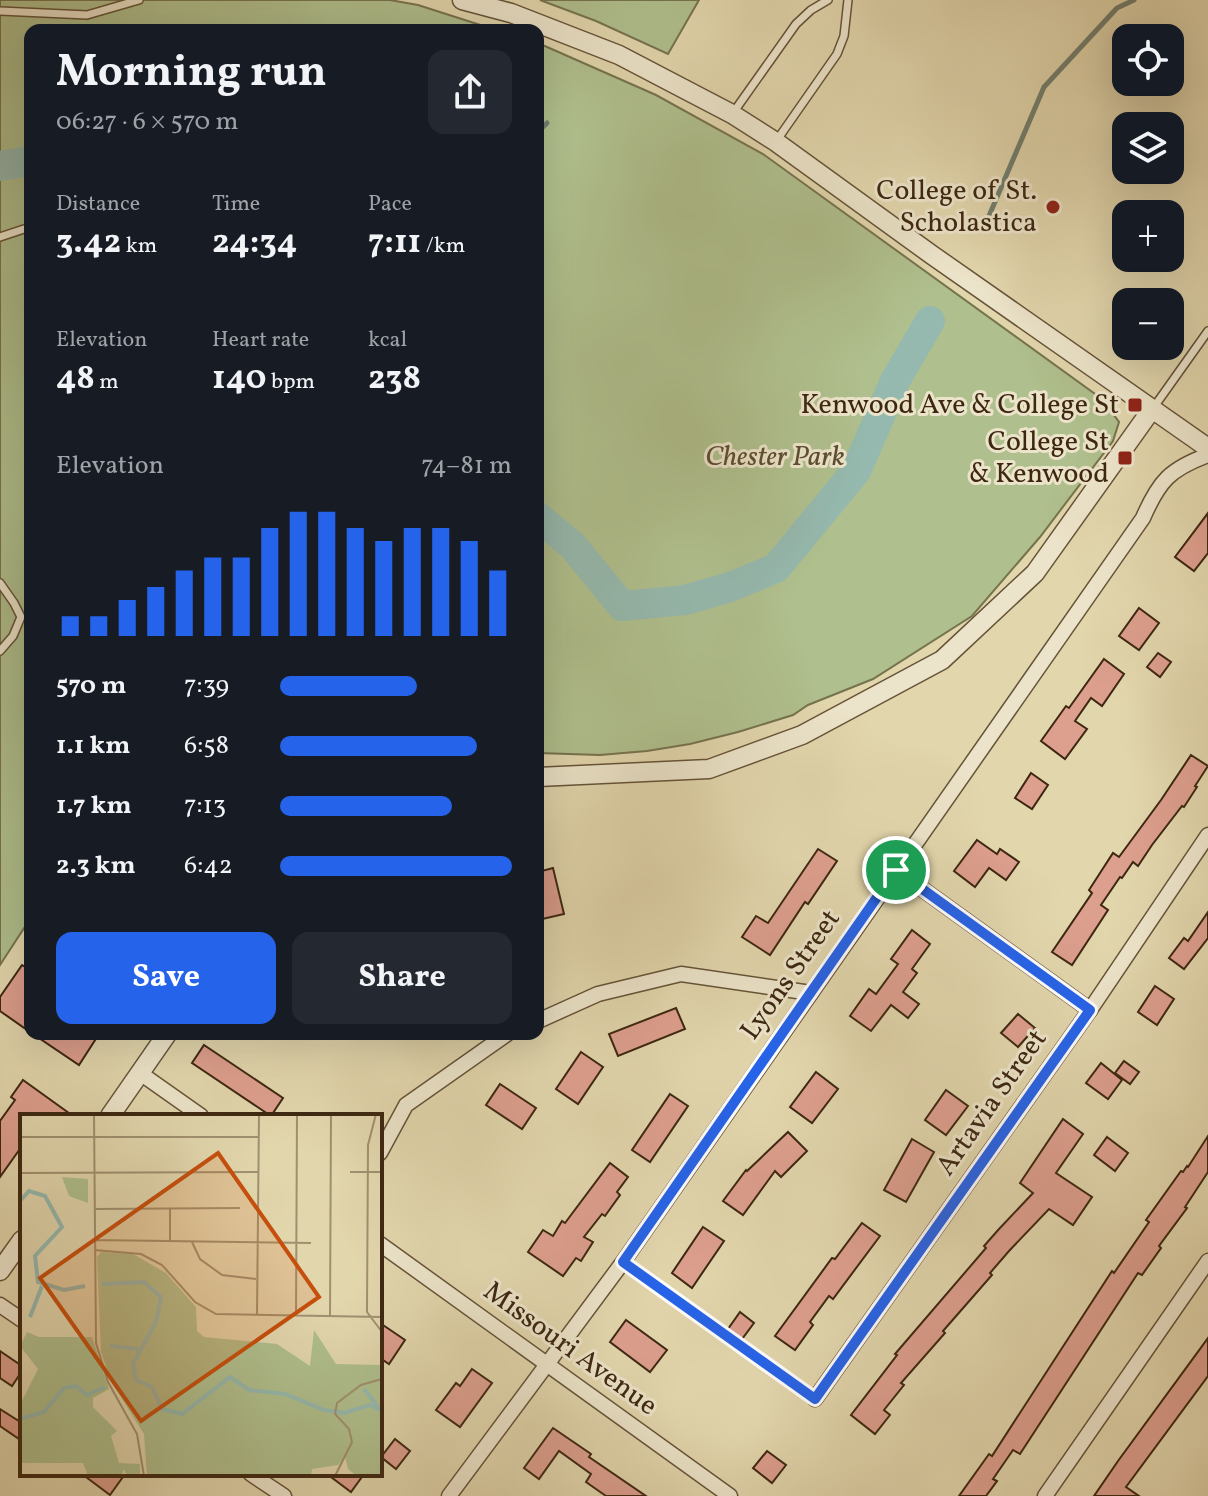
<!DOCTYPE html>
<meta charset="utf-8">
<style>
:root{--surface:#171b24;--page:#242831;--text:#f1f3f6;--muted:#9ea1a6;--accent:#2563eb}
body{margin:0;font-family:Vollkorn,serif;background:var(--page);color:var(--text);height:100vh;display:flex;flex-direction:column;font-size:30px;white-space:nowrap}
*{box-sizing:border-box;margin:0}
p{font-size:26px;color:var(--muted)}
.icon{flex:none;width:44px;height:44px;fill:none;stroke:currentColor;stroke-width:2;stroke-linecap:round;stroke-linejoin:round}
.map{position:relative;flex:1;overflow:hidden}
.drawer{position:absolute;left:24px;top:24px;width:520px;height:1016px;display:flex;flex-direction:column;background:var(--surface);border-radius:16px;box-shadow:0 8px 32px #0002}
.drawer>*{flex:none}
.controls{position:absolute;left:1112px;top:24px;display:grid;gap:16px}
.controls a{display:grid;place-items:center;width:72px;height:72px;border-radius:16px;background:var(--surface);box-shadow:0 8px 32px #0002;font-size:40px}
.pin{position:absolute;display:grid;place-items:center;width:68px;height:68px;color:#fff;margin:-34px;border:4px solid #fff;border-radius:50%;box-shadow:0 2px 8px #0007}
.round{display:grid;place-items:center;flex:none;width:84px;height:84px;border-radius:16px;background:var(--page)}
.headline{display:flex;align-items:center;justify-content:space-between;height:136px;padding:0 32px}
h1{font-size:44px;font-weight:700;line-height:60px}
.stats{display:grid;grid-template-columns:repeat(3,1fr);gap:12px;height:136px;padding:8px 32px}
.stats div{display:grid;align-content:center}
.stats b{font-size:34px;font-weight:700}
.stats small{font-size:22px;font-weight:400}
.stats p{font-size:22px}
.chart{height:224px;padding:16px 32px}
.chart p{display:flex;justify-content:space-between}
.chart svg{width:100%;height:144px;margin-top:8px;stroke:var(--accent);stroke-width:6}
.button{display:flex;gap:16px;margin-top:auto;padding:16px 32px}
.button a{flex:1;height:92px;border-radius:16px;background:var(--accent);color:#fff;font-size:32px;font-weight:700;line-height:92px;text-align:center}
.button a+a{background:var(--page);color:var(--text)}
ul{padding:0 32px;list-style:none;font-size:26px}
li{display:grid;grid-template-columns:128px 96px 1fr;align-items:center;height:60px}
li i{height:20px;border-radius:10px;background:var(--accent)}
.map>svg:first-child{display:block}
</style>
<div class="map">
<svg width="1208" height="1496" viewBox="0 0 1208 1496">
<rect width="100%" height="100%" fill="#e2d6ad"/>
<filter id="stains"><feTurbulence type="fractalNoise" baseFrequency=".0025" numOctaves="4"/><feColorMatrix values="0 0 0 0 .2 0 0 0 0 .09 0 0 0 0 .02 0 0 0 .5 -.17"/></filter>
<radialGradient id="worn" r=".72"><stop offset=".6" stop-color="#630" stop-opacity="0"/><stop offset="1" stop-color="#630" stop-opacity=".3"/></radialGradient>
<g fill="#afbf8d" stroke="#76734f" stroke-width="2">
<path d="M 0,0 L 390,0 L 418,5 L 496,30 L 30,30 L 30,919 L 0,965 Z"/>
<path d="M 540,0 L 699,0 L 668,54 L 596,21 Z"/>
<path d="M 538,43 L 656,95 L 763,154 L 1102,399 L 1119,422 L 1113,441 L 1040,537 L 972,616 L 873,679 L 808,705 L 793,715 L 738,732 L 690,744 L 647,751 L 600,755 L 538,753 Z"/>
</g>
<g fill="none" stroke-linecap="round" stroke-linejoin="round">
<g stroke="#727f6f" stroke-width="5">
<path d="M 538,132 L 547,123"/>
<path d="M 986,223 L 1044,87 L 1117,8 L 1134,0"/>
</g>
<g stroke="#95b9ae" stroke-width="30">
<path d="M 0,166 L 30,161"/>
<path d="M 538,517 L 573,546 L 622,606 L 685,600 L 730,587 L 776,568 L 856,471 L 895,381 L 930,321"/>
</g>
</g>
<g fill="#dd9f8e" stroke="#3d2711" stroke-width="2">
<path d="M 1208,513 L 1208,553 L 1194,571 L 1175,557 Z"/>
<path d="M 1139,608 L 1159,623 L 1139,650 L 1119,636 Z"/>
<path d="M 1158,653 L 1171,662 L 1160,677 L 1147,667 Z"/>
<path d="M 1104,659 L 1124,674 L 1102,706 L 1091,698 L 1075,721 L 1087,729 L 1065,759 L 1041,741 L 1066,706 L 1069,708 Z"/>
<path d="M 1191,755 L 1208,766 L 1195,786 L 1197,787 L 1184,807 L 1182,806 L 1152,845 L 1138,866 L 1133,862 L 1122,878 L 1120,877 L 1101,905 L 1108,910 L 1072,965 L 1052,952 L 1092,893 L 1089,890 L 1113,853 L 1119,857 L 1161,800 Z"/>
<path d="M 1031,773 L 1048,785 L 1032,809 L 1015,798 Z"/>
<path d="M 977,840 L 997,854 L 1000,849 L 1019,862 L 1006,880 L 989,868 L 975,887 L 954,871 Z"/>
<path d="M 818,849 L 837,861 L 808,904 L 805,902 L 770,955 L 742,937 L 756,916 L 768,923 Z"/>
<path d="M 553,868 L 564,914 L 538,920 L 538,872 Z"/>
<path d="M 1208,912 L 1208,938 L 1184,969 L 1169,958 L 1184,938 L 1188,941 Z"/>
<path d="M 912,930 L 930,944 L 912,969 L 917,973 L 903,992 L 919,1004 L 908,1018 L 891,1005 L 871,1031 L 850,1016 L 869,989 L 876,994 L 898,964 L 891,959 Z"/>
<path d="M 22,965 L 30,970 L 30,1032 L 0,1011 L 0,997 Z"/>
<path d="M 1155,986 L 1174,999 L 1157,1025 L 1138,1012 Z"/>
<path d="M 676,1008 L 685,1029 L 618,1056 L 609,1034 Z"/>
<path d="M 1018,1014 L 1035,1028 L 1018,1047 L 1001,1033 Z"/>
<path d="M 33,1034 L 99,1034 L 79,1065 Z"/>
<path d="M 204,1045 L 283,1098 L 271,1116 L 192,1063 Z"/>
<path d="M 581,1052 L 603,1067 L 578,1104 L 556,1089 Z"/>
<path d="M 1124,1061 L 1139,1072 L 1130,1084 L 1115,1073 Z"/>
<path d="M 1101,1063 L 1122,1080 L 1108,1099 L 1086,1083 Z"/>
<path d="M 816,1072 L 838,1089 L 812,1123 L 790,1107 Z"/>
<path d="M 23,1080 L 73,1116 L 22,1116 L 22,1146 L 0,1177 L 0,1121 L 15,1100 L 11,1097 Z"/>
<path d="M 500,1084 L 536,1108 L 522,1129 L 486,1105 Z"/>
<path d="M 946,1090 L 968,1106 L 946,1135 L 925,1120 Z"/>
<path d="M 670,1094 L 688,1106 L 650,1162 L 632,1150 Z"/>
<path d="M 1063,1119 L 1083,1134 L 1056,1173 L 1092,1197 L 1073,1225 L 1049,1209 L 1009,1251 L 990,1273 L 992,1275 L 943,1331 L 945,1333 L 901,1383 L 904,1385 L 884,1410 L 890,1415 L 875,1434 L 851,1415 L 897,1355 L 895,1354 L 986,1248 L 984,1246 L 999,1229 L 1033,1193 L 1020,1183 Z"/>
<path d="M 788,1132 L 807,1151 L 781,1177 L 775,1171 L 743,1215 L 723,1201 L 746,1170 L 747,1171 Z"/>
<path d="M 1208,1136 L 1208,1172 L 1185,1207 L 1187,1208 L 1159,1246 L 1161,1248 L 1142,1275 L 1138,1273 L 1020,1454 L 1013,1450 L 993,1479 L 997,1481 L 986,1496 L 959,1496 L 989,1454 L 992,1456 L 1112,1271 L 1114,1273 L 1149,1222 L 1146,1220 L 1181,1171 L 1183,1172 L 1187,1166 L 1188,1167 Z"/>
<path d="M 1107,1137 L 1128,1153 L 1115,1171 L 1094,1155 Z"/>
<path d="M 912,1139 L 934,1152 L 906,1202 L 884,1190 Z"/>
<path d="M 610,1163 L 628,1177 L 617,1192 L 620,1195 L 605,1216 L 602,1214 L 584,1237 L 593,1242 L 581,1261 L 576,1258 L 563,1276 L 528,1252 L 543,1230 L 553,1236 L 562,1221 L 565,1223 Z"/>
<path d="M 862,1223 L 880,1236 L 833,1299 L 829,1296 L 810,1322 L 813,1325 L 795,1350 L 775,1336 L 832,1258 L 835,1259 Z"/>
<path d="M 703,1227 L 724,1241 L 692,1288 L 672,1273 Z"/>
<path d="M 740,1312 L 754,1323 L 742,1339 L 728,1329 Z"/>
<path d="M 626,1320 L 667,1350 L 650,1372 L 610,1342 Z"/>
<path d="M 380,1323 L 405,1340 L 389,1364 L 380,1358 Z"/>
<path d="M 1208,1338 L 1208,1376 L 1126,1487 L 1139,1496 L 1094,1496 L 1118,1461 Z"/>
<path d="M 0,1351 L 22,1366 L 22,1371 L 12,1386 L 0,1378 Z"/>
<path d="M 472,1369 L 492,1383 L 460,1427 L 436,1410 L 456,1383 L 460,1386 Z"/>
<path d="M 0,1409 L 22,1423 L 22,1441 L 0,1426 Z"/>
<path d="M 553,1428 L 591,1454 L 589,1457 L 646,1496 L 606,1496 L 586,1482 L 591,1474 L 559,1451 L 539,1479 L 524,1468 Z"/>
<path d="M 395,1439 L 410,1451 L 396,1469 L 381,1457 Z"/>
<path d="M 767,1451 L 786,1465 L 772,1483 L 753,1468 Z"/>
<path d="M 82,1474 L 125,1474 L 110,1495 Z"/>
<path d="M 327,1474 L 364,1474 L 351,1492 Z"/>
</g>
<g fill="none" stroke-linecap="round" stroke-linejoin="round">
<defs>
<g id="service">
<path d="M 0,11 L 87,15 L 139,0"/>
<path d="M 733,113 L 796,24 L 811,10 L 828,0"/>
<path d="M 777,140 L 837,54 L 844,36 L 848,0"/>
<path d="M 0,237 L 30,227"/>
<path d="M 1154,407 L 1208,331"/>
<path d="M 0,583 L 14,603 L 21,617 L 13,636 L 0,651"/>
<path d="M 623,1262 L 815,1399"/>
</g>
<g id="minor">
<path d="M 896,870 L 1090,1010"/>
<path d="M 538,1021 L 598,994 L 681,974 L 811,993"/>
<path d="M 140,1073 L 201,1116"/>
<path d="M 380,1153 L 406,1105 L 507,1034"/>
<path d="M 380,1244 L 730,1496"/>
<path d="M 0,1305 L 22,1320"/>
<path d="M 815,1399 L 1090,1010 L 1208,835"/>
<path d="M 251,1474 L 284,1496"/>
<path d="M 449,1496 L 623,1262 L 1143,518 C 1159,481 1170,469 1208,455"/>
<path d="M 1045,1496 L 1208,1261"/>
</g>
<g id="tertiary">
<path d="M 462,0 L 511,13 L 619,55 L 732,114 L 776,142 L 932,255 L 1208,448"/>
<path d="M 538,777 L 709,769 L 802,735 L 942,660 L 1035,573 L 1152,409"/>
<path d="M 110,1116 L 167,1034"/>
<path d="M 0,1271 L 22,1240"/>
</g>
</defs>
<use href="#service" stroke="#665338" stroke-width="10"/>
<use href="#minor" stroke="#665338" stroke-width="17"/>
<use href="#tertiary" stroke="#665338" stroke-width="21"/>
<use href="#service" stroke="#ece4ca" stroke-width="7"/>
<use href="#minor" stroke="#ece4ca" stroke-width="14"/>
<use href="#tertiary" stroke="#ece4ca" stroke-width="18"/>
</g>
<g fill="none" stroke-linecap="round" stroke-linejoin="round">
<defs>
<path id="route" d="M 896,870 L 1090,1010 L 815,1399 L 623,1262 Z"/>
</defs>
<use href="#route" stroke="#fff" stroke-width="16"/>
<use href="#route" stroke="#2563eb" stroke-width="10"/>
</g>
<g fill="#8f2418" stroke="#ece4ca" stroke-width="3">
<circle cx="1053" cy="207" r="8"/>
<rect x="1127" y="397" width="16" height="16" rx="4"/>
<rect x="1117" y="450" width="16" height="16" rx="4"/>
</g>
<g text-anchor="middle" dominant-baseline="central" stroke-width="6" stroke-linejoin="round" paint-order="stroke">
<g font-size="28" fill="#3d2711" stroke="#ece4ca" text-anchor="end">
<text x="1037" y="191">College of St.<tspan x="1037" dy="32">Scholastica</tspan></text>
<text x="1119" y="405">Kenwood Ave &amp; College St</text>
<text x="1109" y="442">College St<tspan x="1109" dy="32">&amp; Kenwood</tspan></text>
</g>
<g font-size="28" font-style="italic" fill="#5a4d30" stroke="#ece4ca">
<text x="775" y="457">Chester Park</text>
</g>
<g font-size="28" fill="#3d2711" stroke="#ece4ca">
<text transform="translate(791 975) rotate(-55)">Lyons Street</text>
<text transform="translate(992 1103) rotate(-55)">Artavia Street</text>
<text transform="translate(570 1349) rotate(36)">Missouri Avenue</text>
</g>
</g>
<g transform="translate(20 1114)">
<rect width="362" height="362" fill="#e2d6ad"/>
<path d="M 42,63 L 68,65 L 68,89 L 49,82 ZM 81,138 L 113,140 L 146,159 L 176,193 L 177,217 L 184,223 L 257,230 L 290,252 L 294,216 L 316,250 L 362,251 L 362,362 L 337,362 L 328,355 L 325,343 L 318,351 L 292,355 L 291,362 L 127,362 L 124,320 L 92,269 L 81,238 L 77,143 ZM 7,218 L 19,223 L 72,223 L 89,275 L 73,284 L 73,293 L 97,317 L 91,322 L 99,349 L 120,350 L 120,362 L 107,362 L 104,355 L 101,362 L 68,362 L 63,349 L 0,349 L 0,291 L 18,255 L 0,232 Z" fill="#afbf8d"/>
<path fill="none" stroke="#95b9ae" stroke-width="4" d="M 0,87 L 9,77 L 25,82 L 42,113 L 15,142 L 18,168 L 44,176 L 65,172M 82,170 L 124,168 L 141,183 L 136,208 L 113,250 L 116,266 L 132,273 L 142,295 L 162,300 L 210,263 L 229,276 L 265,280 L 304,296 L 324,299 L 350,291 L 362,297M 10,203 L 22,172M 90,232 L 118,235M 344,275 L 359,294M 0,305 L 24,298 L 44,274 L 56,272 L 67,281 L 85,273M 362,362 L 362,320"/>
<path fill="none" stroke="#a0906f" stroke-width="2" d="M 74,0 L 76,229 L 88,268 L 117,320 L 124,362M 356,0 L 348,31 L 347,198 L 362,218M 0,23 L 238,23M 330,58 L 362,58M 0,59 L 238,58M 74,95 L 220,94M 75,126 L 291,129M 150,128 L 150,95M 172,128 L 180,145 L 202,161 L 236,165M 74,136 L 121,140 L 142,151 L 175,188 L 196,200 L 362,203M 237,201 L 239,0M 276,202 L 277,0M 310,202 L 311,0M 315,362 L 332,328 L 329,315 L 315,300 L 317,289 L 341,271 L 362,265"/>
<path fill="#c64f0d" fill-opacity="0.15" stroke="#c64f0d" stroke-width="4" d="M 198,39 L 299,183 L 121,307 L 20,164 Z"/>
<rect width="362" height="362" fill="none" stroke="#3d2711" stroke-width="4"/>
</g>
<rect width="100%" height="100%" filter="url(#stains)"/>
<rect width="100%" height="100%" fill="url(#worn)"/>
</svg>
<div class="controls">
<a><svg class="icon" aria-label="locate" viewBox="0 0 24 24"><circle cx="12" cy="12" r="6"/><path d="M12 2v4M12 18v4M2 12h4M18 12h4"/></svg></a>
<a><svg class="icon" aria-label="layers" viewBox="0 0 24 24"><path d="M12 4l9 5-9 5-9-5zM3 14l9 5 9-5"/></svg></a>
<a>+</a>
<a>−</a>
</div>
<div class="pin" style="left:896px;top:870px;background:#1e9e55"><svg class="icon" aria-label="arrive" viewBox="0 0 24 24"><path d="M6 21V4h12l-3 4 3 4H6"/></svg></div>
<section class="drawer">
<div class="headline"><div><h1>Morning run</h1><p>06:27 · 6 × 570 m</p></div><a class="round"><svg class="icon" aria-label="share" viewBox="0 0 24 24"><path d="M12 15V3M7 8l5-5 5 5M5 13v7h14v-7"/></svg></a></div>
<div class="stats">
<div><p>Distance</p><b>3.42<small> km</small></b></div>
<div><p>Time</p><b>24:34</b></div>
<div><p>Pace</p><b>7:11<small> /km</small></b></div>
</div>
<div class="stats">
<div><p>Elevation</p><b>48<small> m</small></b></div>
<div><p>Heart rate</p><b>140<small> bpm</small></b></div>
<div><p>kcal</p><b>238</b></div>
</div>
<div class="chart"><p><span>Elevation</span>74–81 m</p>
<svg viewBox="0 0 160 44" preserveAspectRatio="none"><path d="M5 44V38M15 44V38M25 44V33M35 44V29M45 44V24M55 44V20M65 44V20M75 44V11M85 44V6M95 44V6M105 44V11M115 44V15M125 44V11M135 44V11M145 44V15M155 44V24"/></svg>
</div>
<ul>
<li><b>570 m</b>7:39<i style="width:59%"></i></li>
<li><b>1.1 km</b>6:58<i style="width:85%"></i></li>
<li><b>1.7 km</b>7:13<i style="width:74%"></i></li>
<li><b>2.3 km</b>6:42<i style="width:100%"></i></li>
</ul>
<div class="button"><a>Save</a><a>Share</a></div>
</section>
</div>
